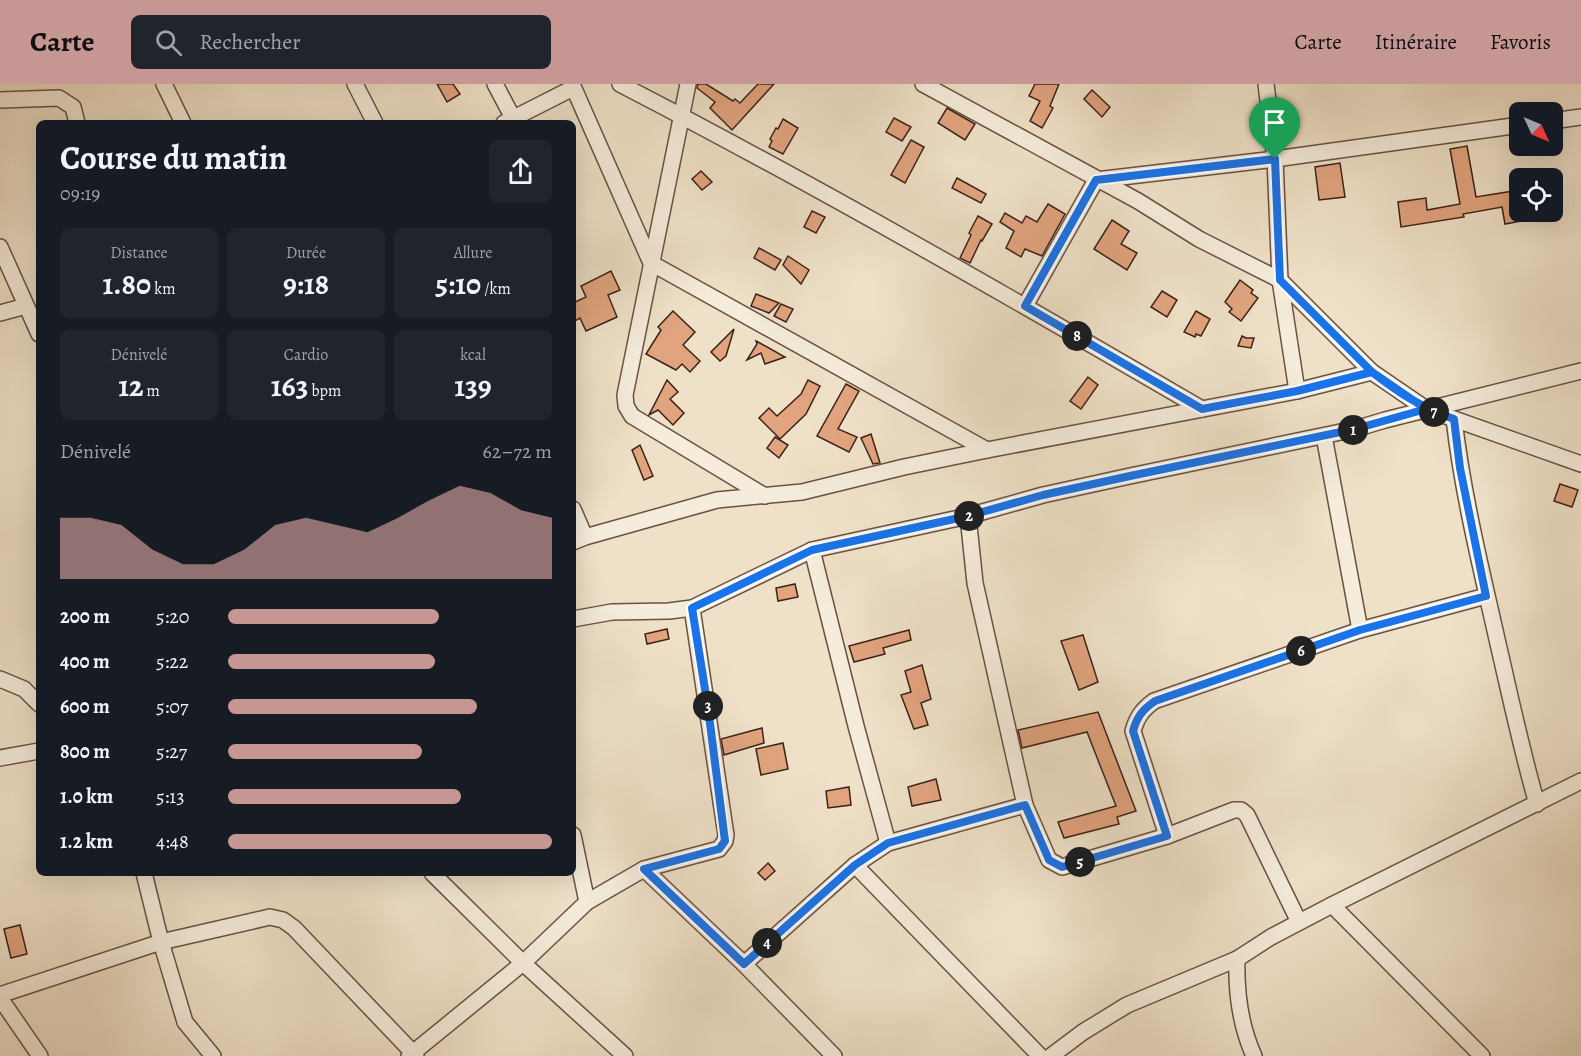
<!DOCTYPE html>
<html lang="fr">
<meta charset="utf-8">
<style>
:root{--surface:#171b24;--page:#20242c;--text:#f1f3f6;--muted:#9ea1a6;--accent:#c59692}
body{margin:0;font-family:Alegreya,serif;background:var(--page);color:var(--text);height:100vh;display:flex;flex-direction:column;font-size:22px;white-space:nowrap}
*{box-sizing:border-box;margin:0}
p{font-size:20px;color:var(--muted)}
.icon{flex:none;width:33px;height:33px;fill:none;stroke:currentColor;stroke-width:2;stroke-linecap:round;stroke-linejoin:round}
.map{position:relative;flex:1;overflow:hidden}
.side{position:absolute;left:36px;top:36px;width:540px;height:756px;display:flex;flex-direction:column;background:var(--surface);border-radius:9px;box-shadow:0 6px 24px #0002}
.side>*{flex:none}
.needle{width:39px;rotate:134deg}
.controls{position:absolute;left:1509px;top:18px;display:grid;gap:12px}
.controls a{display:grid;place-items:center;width:54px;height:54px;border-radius:9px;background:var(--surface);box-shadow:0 6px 24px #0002;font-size:30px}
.pin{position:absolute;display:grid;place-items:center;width:51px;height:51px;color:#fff;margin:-62px -26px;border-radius:50% 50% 50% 0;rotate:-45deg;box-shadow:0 0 6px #0007}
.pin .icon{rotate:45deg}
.km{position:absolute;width:30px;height:30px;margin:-15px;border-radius:50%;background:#222;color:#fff;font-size:16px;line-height:30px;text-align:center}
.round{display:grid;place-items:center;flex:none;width:63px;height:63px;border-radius:9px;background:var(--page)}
.head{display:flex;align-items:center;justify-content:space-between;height:102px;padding:0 24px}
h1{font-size:33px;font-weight:600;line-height:45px}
.stats{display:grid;grid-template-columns:repeat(3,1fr);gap:9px;height:102px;padding:6px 24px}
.stats div{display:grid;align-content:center;border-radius:9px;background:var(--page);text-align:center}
.stats b{font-size:30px;font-weight:600}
.stats small{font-size:16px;font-weight:400}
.stats p{font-size:16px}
.chart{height:168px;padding:12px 24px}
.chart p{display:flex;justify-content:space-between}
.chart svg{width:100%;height:108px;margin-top:6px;fill:var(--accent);opacity:.7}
ul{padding:0 24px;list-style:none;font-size:20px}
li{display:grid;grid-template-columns:96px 72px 1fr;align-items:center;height:45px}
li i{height:15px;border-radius:8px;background:var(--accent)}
header{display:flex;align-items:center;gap:36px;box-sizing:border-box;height:84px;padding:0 30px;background:var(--accent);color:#111}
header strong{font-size:28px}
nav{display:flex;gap:33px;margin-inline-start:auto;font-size:21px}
.search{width:420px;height:54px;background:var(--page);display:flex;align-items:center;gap:15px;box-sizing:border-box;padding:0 21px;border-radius:9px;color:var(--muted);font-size:22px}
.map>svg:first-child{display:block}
</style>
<header>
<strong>Carte</strong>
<div class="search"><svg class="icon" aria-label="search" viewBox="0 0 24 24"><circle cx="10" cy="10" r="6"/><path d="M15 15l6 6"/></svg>Rechercher</div>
<nav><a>Carte</a><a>Itinéraire</a><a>Favoris</a></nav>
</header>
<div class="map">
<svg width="1581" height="972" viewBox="0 0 1581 972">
<rect width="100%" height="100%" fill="#efe1c8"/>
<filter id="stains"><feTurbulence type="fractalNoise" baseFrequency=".00333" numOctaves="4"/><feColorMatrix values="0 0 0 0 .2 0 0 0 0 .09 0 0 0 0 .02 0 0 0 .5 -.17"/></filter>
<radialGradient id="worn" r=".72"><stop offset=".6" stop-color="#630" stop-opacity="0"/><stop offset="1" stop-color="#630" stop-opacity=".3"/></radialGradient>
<g fill="#e1a47f" stroke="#3c2218" stroke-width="1.5">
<path d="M 437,0 L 453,0 L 460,10 L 447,18 Z"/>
<path d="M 698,0 L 706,0 L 733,17 L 735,15 L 740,19 L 758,0 L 774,0 L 732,46 L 710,24 L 715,18 L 697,4 Z"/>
<path d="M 1035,0 L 1059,0 L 1050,22 L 1053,24 L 1042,44 L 1030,37 L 1040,17 L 1029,12 Z"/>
<path d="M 1092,6 L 1110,23 L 1102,33 L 1084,15 Z"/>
<path d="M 947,24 L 975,40 L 965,56 L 938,39 Z"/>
<path d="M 894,34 L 911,43 L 902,57 L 886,48 Z"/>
<path d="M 783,35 L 798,44 L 783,70 L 769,63 L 772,57 L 770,55 L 776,44 L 778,45 Z"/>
<path d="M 911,56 L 924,63 L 905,99 L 891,91 Z"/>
<path d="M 1467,62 L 1476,113 L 1520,106 L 1520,128 L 1540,128 L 1541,133 L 1505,140 L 1502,123 L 1463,130 L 1464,133 L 1401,143 L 1398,118 L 1426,114 L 1427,126 L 1460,120 L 1450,65 Z"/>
<path d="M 1340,79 L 1345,113 L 1319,116 L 1315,83 Z"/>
<path d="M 701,87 L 712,98 L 702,106 L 692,95 Z"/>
<path d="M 957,94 L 986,110 L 981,119 L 952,104 Z"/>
<path d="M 1048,120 L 1065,130 L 1042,172 L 1025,165 L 1021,173 L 1006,164 L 1014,147 L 1000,138 L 1005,129 L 1022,139 L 1026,132 L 1037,138 Z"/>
<path d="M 812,127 L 825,133 L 816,149 L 804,143 Z"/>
<path d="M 978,132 L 992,140 L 982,157 L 981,156 L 970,179 L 960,174 L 971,151 L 969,149 Z"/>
<path d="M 1112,136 L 1129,147 L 1121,160 L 1137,169 L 1127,186 L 1094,165 Z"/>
<path d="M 759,164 L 781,176 L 775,186 L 754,174 Z"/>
<path d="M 788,172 L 809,186 L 801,200 L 783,181 Z"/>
<path d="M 611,187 L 620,206 L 608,211 L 617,233 L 586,247 L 580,234 L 573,238 L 573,219 L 586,213 L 581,202 Z"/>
<path d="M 1240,196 L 1253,206 L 1251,209 L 1258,214 L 1241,237 L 1229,228 L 1232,225 L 1225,218 Z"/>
<path d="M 1162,207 L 1177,216 L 1167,233 L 1151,223 Z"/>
<path d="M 756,210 L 779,219 L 769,229 L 751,222 Z"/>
<path d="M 781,220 L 793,225 L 786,238 L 774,232 Z"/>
<path d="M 673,227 L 695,248 L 683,261 L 700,277 L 690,288 L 682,280 L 676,286 L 646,270 L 661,246 L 658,243 Z"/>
<path d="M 1196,227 L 1210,235 L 1201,252 L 1196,250 L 1195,253 L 1184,248 Z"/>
<path d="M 734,245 L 726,272 L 720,277 L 711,268 Z"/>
<path d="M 1242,252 L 1246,254 L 1254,254 L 1251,264 L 1238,262 Z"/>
<path d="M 756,257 L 758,258 L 785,273 L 765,280 L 761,269 L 747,276 L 757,260 Z"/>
<path d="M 1088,293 L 1098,301 L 1081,325 L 1070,317 Z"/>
<path d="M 667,296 L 678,308 L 670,315 L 684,329 L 673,341 L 658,326 L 649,331 Z"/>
<path d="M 808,296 L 820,302 L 806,330 L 780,355 L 759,334 L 769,324 L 777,332 L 801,310 Z"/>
<path d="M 846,300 L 859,307 L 838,345 L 857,353 L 849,368 L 817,352 Z"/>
<path d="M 871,350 L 880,379 L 873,380 L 861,354 Z"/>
<path d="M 775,353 L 788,361 L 779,374 L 767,364 Z"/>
<path d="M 640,361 L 653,392 L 644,396 L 632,366 Z"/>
<path d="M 1560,400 L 1578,406 L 1572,423 L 1554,417 Z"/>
<path d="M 795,500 L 798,513 L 778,517 L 776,504 Z"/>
<path d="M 667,545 L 669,555 L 647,560 L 645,550 Z"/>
<path d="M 909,546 L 911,556 L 883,564 L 885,570 L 854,578 L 849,562 Z"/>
<path d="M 1083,551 L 1098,598 L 1079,606 L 1061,557 Z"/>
<path d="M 922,581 L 931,615 L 921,619 L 928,641 L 914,645 L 901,611 L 911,608 L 905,587 Z"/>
<path d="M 1098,628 L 1136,727 L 1117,733 L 1119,740 L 1064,754 L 1058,738 L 1116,722 L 1087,648 L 1022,664 L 1018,646 Z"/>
<path d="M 762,644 L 764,659 L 724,671 L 721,655 Z"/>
<path d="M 783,659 L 788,685 L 761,691 L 756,665 Z"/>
<path d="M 936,695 L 941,716 L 912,722 L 908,703 Z"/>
<path d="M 849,703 L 851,721 L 828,724 L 826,707 Z"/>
<path d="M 768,779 L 775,787 L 765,796 L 758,789 Z"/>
<path d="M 20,841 L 27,870 L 11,874 L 4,845 Z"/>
</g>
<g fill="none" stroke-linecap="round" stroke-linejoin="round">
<defs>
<g id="minor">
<path d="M 164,0 L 183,39"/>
<path d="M 355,0 L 375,39"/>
<path d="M 495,0 L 513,34"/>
<path d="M 572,0 L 651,179 L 987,366"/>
<path d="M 620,0 C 817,102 1010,213 1202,325"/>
<path d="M 688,0 L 625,311 L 626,322 L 632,332 L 765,412"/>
<path d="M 923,0 L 1138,117 L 1199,155 L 1280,196 L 1372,288 L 1426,325 L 1581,380"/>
<path d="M 1266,0 L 1275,75 L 1280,196 L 1297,307"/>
<path d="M 0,16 L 59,14 L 73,23 L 77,39"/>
<path d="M 1552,37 L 1581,33"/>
<path d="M 504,39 L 573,4"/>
<path d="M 0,163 L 39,250"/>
<path d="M 1025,222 L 1096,96 L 1275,75 L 1520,41"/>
<path d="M 0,229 L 26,222"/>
<path d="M 1454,335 C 1463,413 1482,488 1499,564 C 1511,616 1522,668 1537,720"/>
<path d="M 1324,352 L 1360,546"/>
<path d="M 573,425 L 585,453"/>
<path d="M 968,432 L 975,499 L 1025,721 L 1049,776 L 1062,783 L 1167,752 L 1234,726 L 1241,726 L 1247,731 L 1299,838"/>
<path d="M 573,458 L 585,453 L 717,416 L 802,408 L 904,383 L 987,366 L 1297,307 L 1372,288"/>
<path d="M 812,466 L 856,642 L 888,759"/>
<path d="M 573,535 L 612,528 L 669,527 L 692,524 L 812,466 L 968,432 L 1043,411 L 1130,392 L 1355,345 L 1385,336 L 1581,287"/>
<path d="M 0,595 L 24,605 L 39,620"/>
<path d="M 0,674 L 39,667"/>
<path d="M 573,751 L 587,818"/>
<path d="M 1167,752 L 1133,647 C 1137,633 1142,626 1154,617 L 1360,546 L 1486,512"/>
<path d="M 855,781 L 1040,972"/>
<path d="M 644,785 L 744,880 L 834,972"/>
<path d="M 144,789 L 161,858 L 185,938 L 213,972"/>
<path d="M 432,789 L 523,879 L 625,972"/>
<path d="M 1332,821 L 1482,972"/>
<path d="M 1237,875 C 1236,909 1240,941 1254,972"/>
<path d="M 744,880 L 855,781 L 888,759 L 1025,721"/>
<path d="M 0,911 L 161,858 L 270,833 L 283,836 L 294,844 L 416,972"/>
<path d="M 0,914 L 40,972"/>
<path d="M 409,972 L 523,879 L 587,818 L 644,785 L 719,765 L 725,757 L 726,751 L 692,524"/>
<path d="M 1051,972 L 1083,948 L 1127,921 L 1237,875 L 1271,853 L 1332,821 L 1581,697"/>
</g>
</defs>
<use href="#minor" stroke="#695244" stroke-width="18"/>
<use href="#minor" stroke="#f5ecdb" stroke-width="15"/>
</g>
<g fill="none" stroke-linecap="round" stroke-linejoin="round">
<defs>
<path id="route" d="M 1275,75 L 1280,196 L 1372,288 L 1426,325 L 1355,345 L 1130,392 L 1043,411 L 968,432 L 812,466 L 692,524 L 708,624 L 725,757 L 719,765 L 644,785 L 744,880 L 855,781 L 888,759 L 1025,721 L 1049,776 L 1062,783 L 1167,752 L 1133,647 C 1137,633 1142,626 1155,617 L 1360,546 L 1486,512 L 1460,384 L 1454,335 C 1422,324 1399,309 1372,288 L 1297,307 L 1202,325 L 1025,222 L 1096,96 L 1275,75"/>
</defs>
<use href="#route" stroke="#fff" stroke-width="12"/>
<use href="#route" stroke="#1a73e8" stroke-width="8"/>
</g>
<rect width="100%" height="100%" filter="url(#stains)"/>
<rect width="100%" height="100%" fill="url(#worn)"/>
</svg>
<div class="controls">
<a><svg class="needle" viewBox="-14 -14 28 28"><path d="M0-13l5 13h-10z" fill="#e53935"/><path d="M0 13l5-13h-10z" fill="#9ea1a6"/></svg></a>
<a><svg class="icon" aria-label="locate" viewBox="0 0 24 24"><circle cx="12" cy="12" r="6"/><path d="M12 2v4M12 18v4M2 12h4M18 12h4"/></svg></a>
</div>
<div class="pin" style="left:1275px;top:75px;background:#1e9e55"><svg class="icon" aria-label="arrive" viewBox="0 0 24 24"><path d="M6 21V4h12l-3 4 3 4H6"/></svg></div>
<b class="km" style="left:1353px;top:346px">1</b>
<b class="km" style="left:969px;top:432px">2</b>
<b class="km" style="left:708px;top:622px">3</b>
<b class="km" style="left:767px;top:859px">4</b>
<b class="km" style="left:1080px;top:778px">5</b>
<b class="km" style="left:1301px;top:567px">6</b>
<b class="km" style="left:1434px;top:328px">7</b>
<b class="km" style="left:1077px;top:252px">8</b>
<section class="side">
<div class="head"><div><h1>Course du matin</h1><p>09:19</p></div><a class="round"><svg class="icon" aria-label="share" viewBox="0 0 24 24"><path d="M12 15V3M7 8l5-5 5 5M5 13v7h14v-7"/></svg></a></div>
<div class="stats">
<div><p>Distance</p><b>1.80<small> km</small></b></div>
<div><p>Durée</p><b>9:18</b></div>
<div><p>Allure</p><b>5:10<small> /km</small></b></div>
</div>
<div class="stats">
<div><p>Dénivelé</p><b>12<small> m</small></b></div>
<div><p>Cardio</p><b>163<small> bpm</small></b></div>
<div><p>kcal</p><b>139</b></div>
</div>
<div class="chart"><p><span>Dénivelé</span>62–72 m</p>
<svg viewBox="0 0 160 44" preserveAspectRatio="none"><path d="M0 44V19L10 19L20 22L30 32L40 38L50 38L60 32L70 22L80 19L90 22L100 25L110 19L120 12L130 6L140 9L150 16L160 19V44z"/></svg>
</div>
<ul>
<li><b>200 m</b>5:20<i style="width:65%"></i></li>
<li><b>400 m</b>5:22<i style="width:64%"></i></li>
<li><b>600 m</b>5:07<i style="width:77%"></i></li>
<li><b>800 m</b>5:27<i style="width:60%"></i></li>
<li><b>1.0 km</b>5:13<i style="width:72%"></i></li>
<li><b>1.2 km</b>4:48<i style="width:100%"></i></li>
</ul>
</section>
</div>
